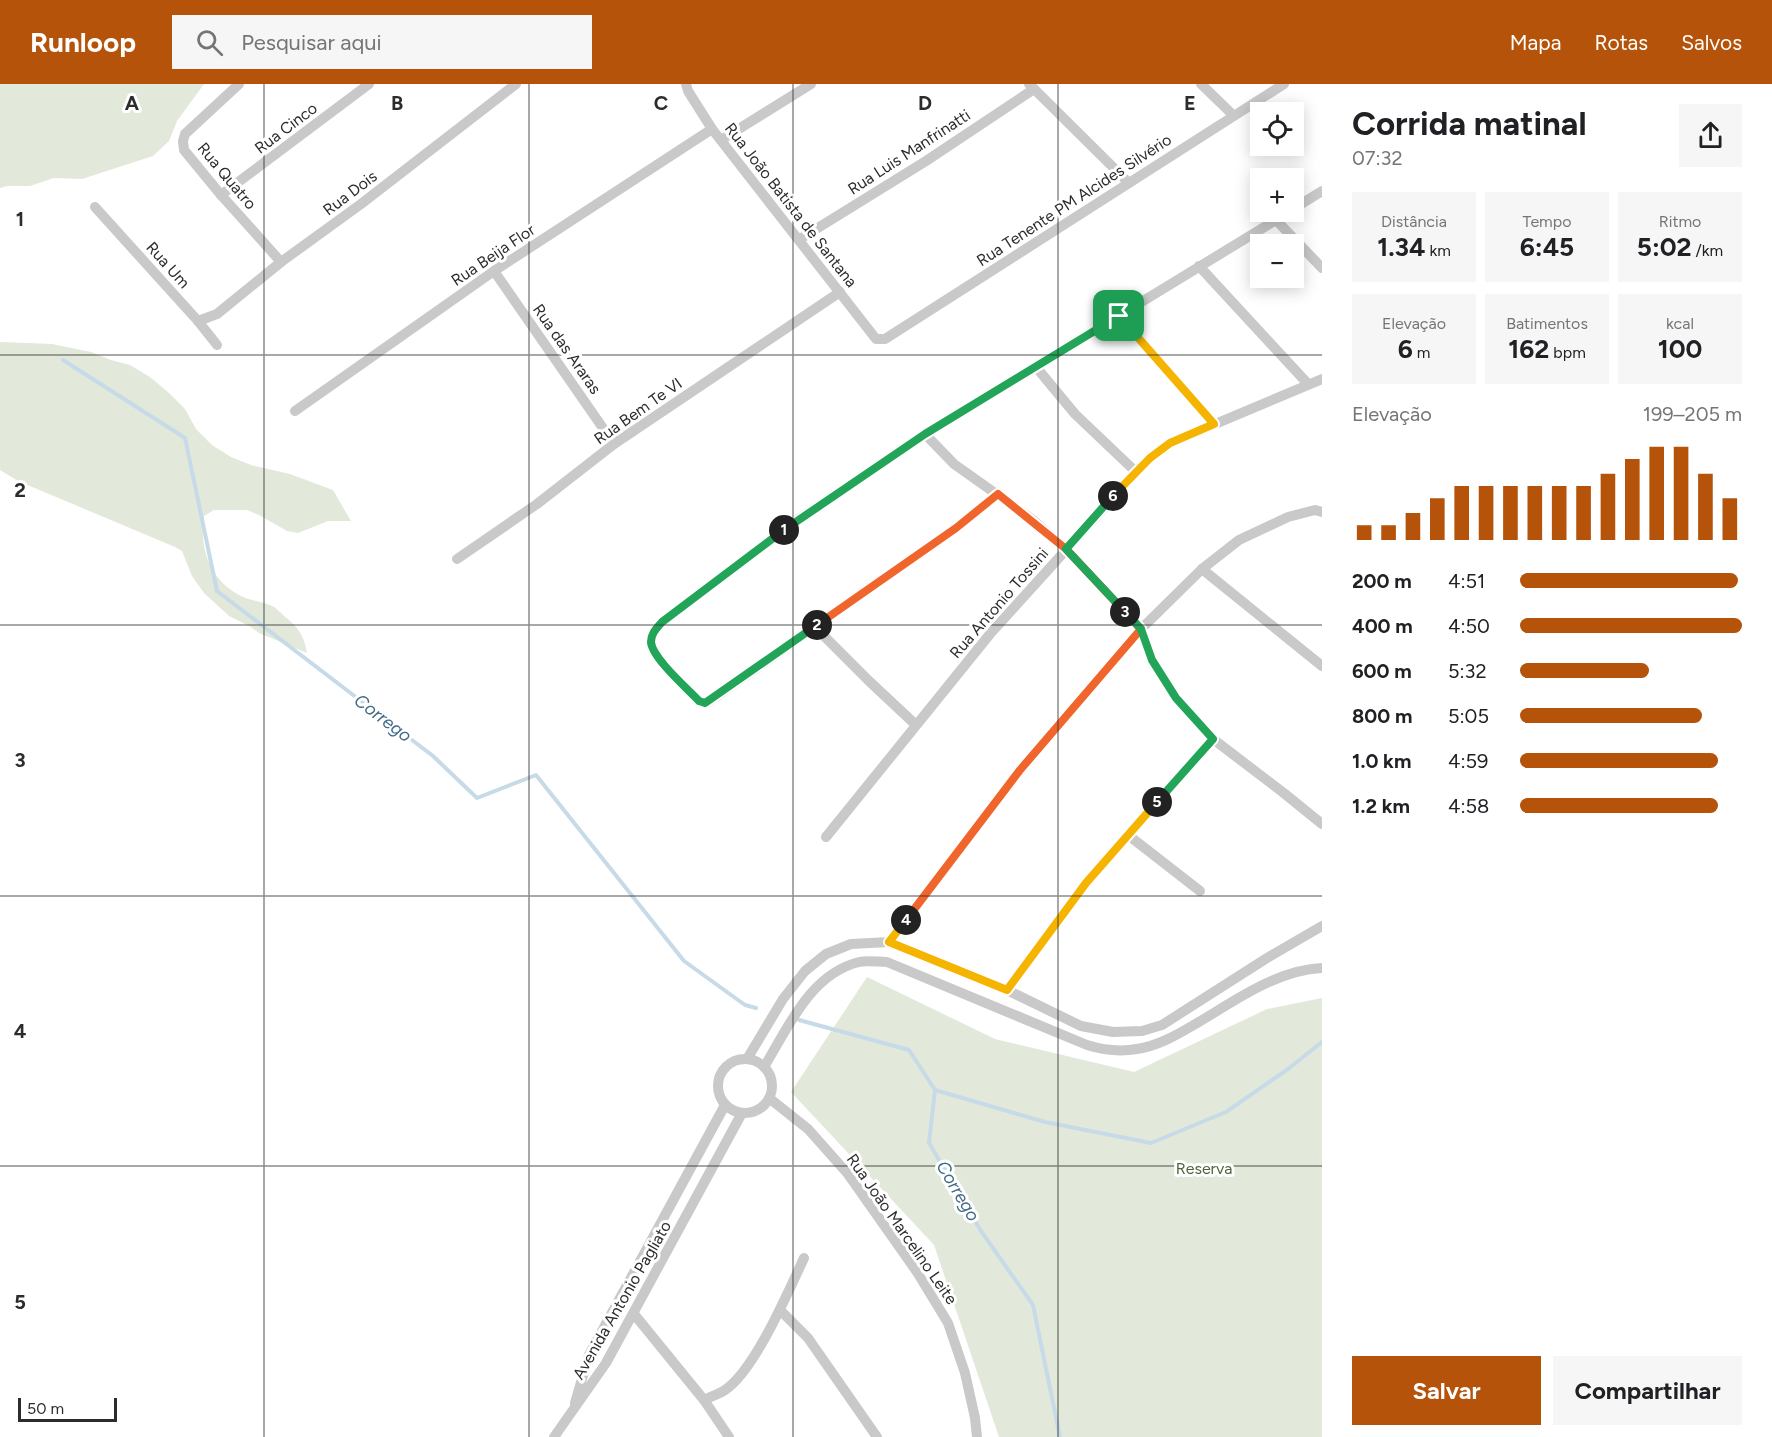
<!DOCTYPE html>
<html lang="pt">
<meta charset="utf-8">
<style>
:root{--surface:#fff;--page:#f6f6f6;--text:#202124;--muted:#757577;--accent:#b45309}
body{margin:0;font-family:Figtree,sans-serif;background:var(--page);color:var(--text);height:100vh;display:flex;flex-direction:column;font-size:22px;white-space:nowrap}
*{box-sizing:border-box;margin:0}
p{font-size:20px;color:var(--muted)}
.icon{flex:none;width:33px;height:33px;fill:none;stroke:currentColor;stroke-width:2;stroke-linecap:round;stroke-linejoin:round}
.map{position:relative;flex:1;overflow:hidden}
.details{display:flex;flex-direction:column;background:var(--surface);width:450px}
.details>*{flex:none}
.tools{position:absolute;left:1250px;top:18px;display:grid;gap:12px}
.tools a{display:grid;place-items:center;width:54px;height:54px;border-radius:0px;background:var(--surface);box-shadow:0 3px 15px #0003;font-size:30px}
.scale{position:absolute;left:18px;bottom:15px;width:99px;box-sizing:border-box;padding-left:6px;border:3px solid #2c2c2c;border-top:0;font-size:16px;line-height:21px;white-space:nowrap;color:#2c2c2c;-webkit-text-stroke:4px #fff;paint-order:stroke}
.pin{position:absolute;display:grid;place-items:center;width:51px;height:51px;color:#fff;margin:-26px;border-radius:12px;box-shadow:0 3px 9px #0006}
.km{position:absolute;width:30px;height:30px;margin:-15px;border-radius:50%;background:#222;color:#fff;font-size:16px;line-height:30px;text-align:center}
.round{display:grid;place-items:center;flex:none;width:63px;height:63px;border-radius:0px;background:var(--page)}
.headline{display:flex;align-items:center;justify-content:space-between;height:102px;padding:0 30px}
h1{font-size:33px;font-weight:700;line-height:45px}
.stats{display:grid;grid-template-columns:repeat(3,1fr);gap:9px;height:102px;padding:6px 30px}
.stats div{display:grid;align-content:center;border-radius:0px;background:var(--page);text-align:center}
.stats b{font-size:26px;font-weight:700}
.stats small{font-size:16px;font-weight:400}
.stats p{font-size:16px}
.chart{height:168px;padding:12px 30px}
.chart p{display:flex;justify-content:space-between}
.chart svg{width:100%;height:108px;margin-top:6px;stroke:var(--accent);stroke-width:6}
.action{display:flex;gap:12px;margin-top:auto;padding:12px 30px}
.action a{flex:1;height:69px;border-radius:0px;background:var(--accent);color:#fff;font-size:24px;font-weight:700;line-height:69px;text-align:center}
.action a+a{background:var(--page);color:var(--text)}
ul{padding:0 30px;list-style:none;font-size:20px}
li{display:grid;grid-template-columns:96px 72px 1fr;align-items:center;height:45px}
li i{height:15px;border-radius:8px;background:var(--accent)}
header{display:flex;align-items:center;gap:36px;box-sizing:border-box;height:84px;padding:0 30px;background:var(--accent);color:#fff}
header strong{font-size:28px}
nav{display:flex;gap:33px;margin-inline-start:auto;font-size:21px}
.search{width:420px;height:54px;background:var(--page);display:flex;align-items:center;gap:15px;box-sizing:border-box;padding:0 21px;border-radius:0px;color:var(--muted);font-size:22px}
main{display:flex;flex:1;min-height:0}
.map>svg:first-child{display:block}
</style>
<header>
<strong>Runloop</strong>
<div class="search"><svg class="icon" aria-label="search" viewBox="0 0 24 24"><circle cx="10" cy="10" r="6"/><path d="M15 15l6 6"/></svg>Pesquisar aqui</div>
<nav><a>Mapa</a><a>Rotas</a><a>Salvos</a></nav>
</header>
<main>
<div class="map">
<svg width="1322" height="1353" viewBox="0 0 1322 1353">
<rect width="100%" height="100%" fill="#fff"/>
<g fill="#e2e9da">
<path d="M 0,0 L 204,0 L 177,37 L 169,57 L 153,72 L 82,95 L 54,94 L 30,102 L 7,102 L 0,104 Z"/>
<path d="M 0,258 L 52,260 L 91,268 L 111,276 L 130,281 L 150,293 L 169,309 L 185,325 L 196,345 L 212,361 L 231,373 L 251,381 L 290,390 L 333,406 L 351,437 L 328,437 L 298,449 L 287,447 L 259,431 L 247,426 L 214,426 L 204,432 C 199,463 209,495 239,511 C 249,517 263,517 274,523 C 277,525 281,529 284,532 C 298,543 304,551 307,569 L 259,549 L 251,543 L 229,532 L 204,509 L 192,492 L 182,467 L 175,463 L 18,397 L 0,386 Z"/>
<path d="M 867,893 L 995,955 L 1134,988 L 1267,925 L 1322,914 L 1322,1353 L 999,1353 L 934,1161 L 791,1008 Z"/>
</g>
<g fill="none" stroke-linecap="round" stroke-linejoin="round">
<g stroke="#c7dae7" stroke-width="4">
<path d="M 63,276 L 185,354 L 217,507 L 433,672 L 477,714 L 536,691 L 684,877 L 745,921 L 756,924"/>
<path d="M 799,936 L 909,966 L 935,1006 L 929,1059 L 981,1147 L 1033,1221 L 1060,1353"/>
<path d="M 935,1006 L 1045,1038 L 1151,1059 L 1226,1028 L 1288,985 L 1322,958"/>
</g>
<g stroke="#c9c9c9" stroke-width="10">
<path d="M 239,0 L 185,50 L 183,57 L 184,66 L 221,111 L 281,178"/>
<path d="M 686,0 L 688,7 L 712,45 L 876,255 L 885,255 L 1284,0"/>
<path d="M 1029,0 L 1129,99"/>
<path d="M 1201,0 L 1233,31"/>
<path d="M 721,56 L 811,0"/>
<path d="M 221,111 L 369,0"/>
<path d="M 95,123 L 198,237 L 217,261"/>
<path d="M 1293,125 L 1322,107"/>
<path d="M 1276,136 L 1322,184"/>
<path d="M 800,155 L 926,77 L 1034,5"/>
<path d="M 1199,182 L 1308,300"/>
<path d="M 494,187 L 614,360"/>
<path d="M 1119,232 L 1214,340"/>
<path d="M 198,237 L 217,230 L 281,178 L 361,120 L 516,0"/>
<path d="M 1036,283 L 1075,330 L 1136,388"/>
<path d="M 295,327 L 494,187 L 712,45"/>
<path d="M 925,350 L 954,380 L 1033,436 L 1066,465 L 1141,545 L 1152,576 L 1176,614 L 1213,655 L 1285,710 L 1322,740"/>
<path d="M 997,410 L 956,444 L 710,617 L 705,619 L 699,617 C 688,605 652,574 651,558 C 651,549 657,544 662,538 L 794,438 L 925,350 L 1289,128"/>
<path d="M 457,475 L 537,420 L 614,360 L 840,208"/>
<path d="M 1202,485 L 1322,582"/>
<path d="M 815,543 L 869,597 L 916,641"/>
<path d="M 1128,751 L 1200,807"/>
<path d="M 826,753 L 990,550 L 1150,373 L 1170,359 L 1322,295"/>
<path d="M 889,858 L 1021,686 L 1141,545 L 1202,485 L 1239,456 L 1288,433 L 1315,426 L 1322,428"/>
<path d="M 1007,906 L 1086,799 L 1213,655"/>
<path d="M 747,975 L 783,915 L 805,887 L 826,870 L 851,860 L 889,858 L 1007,906 L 1081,942 L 1113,948 L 1142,947 L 1162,941 L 1267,874 L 1322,842"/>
<circle cx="745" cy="1002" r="27"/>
<path d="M 764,983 C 788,944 810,890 859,878 C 868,876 878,878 887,878 L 1087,961 C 1103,966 1120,968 1137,965 C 1157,962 1175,952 1192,942 C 1232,919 1275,886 1322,884"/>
<path d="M 769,1014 L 808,1045 L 848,1090 L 917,1188 L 948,1239 L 965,1289 L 975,1334 L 977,1353"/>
<path d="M 780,1226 L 808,1254 L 877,1353"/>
<path d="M 634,1230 L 704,1316 L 729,1353"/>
<path d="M 704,1316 C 710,1313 719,1310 725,1306 C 755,1286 788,1208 804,1174"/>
<path d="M 575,1319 L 589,1271 L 725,1021"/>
<path d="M 554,1353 L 606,1279 L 742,1029"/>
</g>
</g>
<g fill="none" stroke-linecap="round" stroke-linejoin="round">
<defs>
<path id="split-1" d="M 784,446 L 925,350 L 1119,232"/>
<path id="split-2" d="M 784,446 L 662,538 C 657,544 651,549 651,558 C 652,574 688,605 699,617 L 705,619 L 817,541"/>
<path id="split-3" d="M 817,541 L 956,444 L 998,410 L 1066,465 L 1125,528"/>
<path id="split-4" d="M 906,836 L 1020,686 L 1141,545 L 1125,528"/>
<path id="split-5" d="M 906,836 L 889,858 L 1007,906 L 1086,799 L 1157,718"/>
<path id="split-6" d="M 1113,412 L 1066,465 L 1141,545 L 1152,576 L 1176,614 L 1213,655 L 1157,718"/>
<path id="split-7" d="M 1113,412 L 1150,374 L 1170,359 L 1214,340 L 1119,232"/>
</defs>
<use href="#split-1" stroke="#fff" stroke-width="12"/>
<use href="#split-2" stroke="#fff" stroke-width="12"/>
<use href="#split-3" stroke="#fff" stroke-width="12"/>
<use href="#split-4" stroke="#fff" stroke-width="12"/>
<use href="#split-5" stroke="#fff" stroke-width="12"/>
<use href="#split-6" stroke="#fff" stroke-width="12"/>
<use href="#split-7" stroke="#fff" stroke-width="12"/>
<use href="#split-1" stroke="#22a559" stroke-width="8"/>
<use href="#split-2" stroke="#22a559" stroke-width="8"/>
<use href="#split-3" stroke="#f0652b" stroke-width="8"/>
<use href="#split-4" stroke="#f0652b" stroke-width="8"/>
<use href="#split-5" stroke="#f5b400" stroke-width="8"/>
<use href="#split-6" stroke="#22a559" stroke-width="8"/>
<use href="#split-7" stroke="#f5b400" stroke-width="8"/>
</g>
<path fill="none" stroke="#2c2c2c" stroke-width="1.5" stroke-opacity="0.55" d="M 264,0 L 264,1353M 529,0 L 529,1353M 793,0 L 793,1353M 1058,0 L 1058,1353M 0,271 L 1322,271M 0,541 L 1322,541M 0,812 L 1322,812M 0,1082 L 1322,1082"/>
<g text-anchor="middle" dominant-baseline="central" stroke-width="6" stroke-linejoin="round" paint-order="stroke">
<g font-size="16" fill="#2c2c2c" stroke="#fff">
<text transform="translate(286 44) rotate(-37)">Rua Cinco</text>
<text transform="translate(909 68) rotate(-33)">Rua Luis Manfrinatti</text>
<text transform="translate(227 92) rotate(50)">Rua Quatro</text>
<text transform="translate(350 109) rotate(-37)">Rua Dois</text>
<text transform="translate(1074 116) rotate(-33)">Rua Tenente PM Alcides Silvério</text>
<text transform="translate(791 121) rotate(52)">Rua João Batista de Santana</text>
<text transform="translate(493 171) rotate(-34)">Rua Beija Flor</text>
<text transform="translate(168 181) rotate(48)">Rua Um</text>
<text transform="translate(567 265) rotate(55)">Rua das Araras</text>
<text transform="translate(638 327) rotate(-35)">Rua Bem Te VI</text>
<text transform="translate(999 519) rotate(-49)">Rua Antonio Tossini</text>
<text transform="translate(902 1145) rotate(55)">Rua João Marcelino Leite</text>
<text transform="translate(622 1216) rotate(-60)">Avenida Antonio Pagliato</text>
</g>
<g font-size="16" fill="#4e633d" stroke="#fff">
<text x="1204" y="1084">Reserva</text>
</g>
<g font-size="18" font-style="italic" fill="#416a87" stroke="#fff">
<text transform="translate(383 634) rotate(37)">Corrego</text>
<text transform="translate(958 1107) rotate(59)">Corrego</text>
</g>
</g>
<g font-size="20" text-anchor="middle" font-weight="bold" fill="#2c2c2c" stroke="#fff" stroke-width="6" stroke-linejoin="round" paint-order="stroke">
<text x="132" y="26">A</text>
<text x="397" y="26">B</text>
<text x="661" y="26">C</text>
<text x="925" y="26">D</text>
<text x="1190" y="26">E</text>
<text x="20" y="142">1</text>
<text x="20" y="413">2</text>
<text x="20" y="683">3</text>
<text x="20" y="954">4</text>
<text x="20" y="1225">5</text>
</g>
</svg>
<div class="tools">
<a><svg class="icon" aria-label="locate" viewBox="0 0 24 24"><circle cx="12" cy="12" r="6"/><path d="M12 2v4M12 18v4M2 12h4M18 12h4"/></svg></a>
<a>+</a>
<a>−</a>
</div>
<div class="scale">50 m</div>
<div class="pin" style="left:1119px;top:232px;background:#1e9e55"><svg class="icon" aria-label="arrive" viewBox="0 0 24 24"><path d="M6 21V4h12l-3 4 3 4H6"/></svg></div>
<b class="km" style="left:784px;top:446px">1</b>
<b class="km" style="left:817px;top:541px">2</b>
<b class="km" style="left:1125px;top:528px">3</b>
<b class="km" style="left:906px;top:836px">4</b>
<b class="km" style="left:1157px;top:718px">5</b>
<b class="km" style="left:1113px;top:412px">6</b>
</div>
<section class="details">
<div class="headline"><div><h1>Corrida matinal</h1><p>07:32</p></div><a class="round"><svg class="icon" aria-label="share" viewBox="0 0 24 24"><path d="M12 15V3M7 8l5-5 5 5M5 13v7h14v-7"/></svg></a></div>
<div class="stats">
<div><p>Distância</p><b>1.34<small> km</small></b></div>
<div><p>Tempo</p><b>6:45</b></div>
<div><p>Ritmo</p><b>5:02<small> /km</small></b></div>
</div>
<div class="stats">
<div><p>Elevação</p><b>6<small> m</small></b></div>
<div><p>Batimentos</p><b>162<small> bpm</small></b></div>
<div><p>kcal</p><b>100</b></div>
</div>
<div class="chart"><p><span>Elevação</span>199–205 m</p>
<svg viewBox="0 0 160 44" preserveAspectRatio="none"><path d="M5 44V38M15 44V38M25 44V33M35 44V27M45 44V22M55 44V22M65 44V22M75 44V22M85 44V22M95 44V22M105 44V17M115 44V11M125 44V6M135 44V6M145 44V17M155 44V27"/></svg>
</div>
<ul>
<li><b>200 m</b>4:51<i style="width:98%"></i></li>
<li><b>400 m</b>4:50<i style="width:100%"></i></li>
<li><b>600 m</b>5:32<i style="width:58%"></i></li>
<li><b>800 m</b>5:05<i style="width:82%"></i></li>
<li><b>1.0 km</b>4:59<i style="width:89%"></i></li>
<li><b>1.2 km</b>4:58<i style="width:89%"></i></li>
</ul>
<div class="action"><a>Salvar</a><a>Compartilhar</a></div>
</section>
</main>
